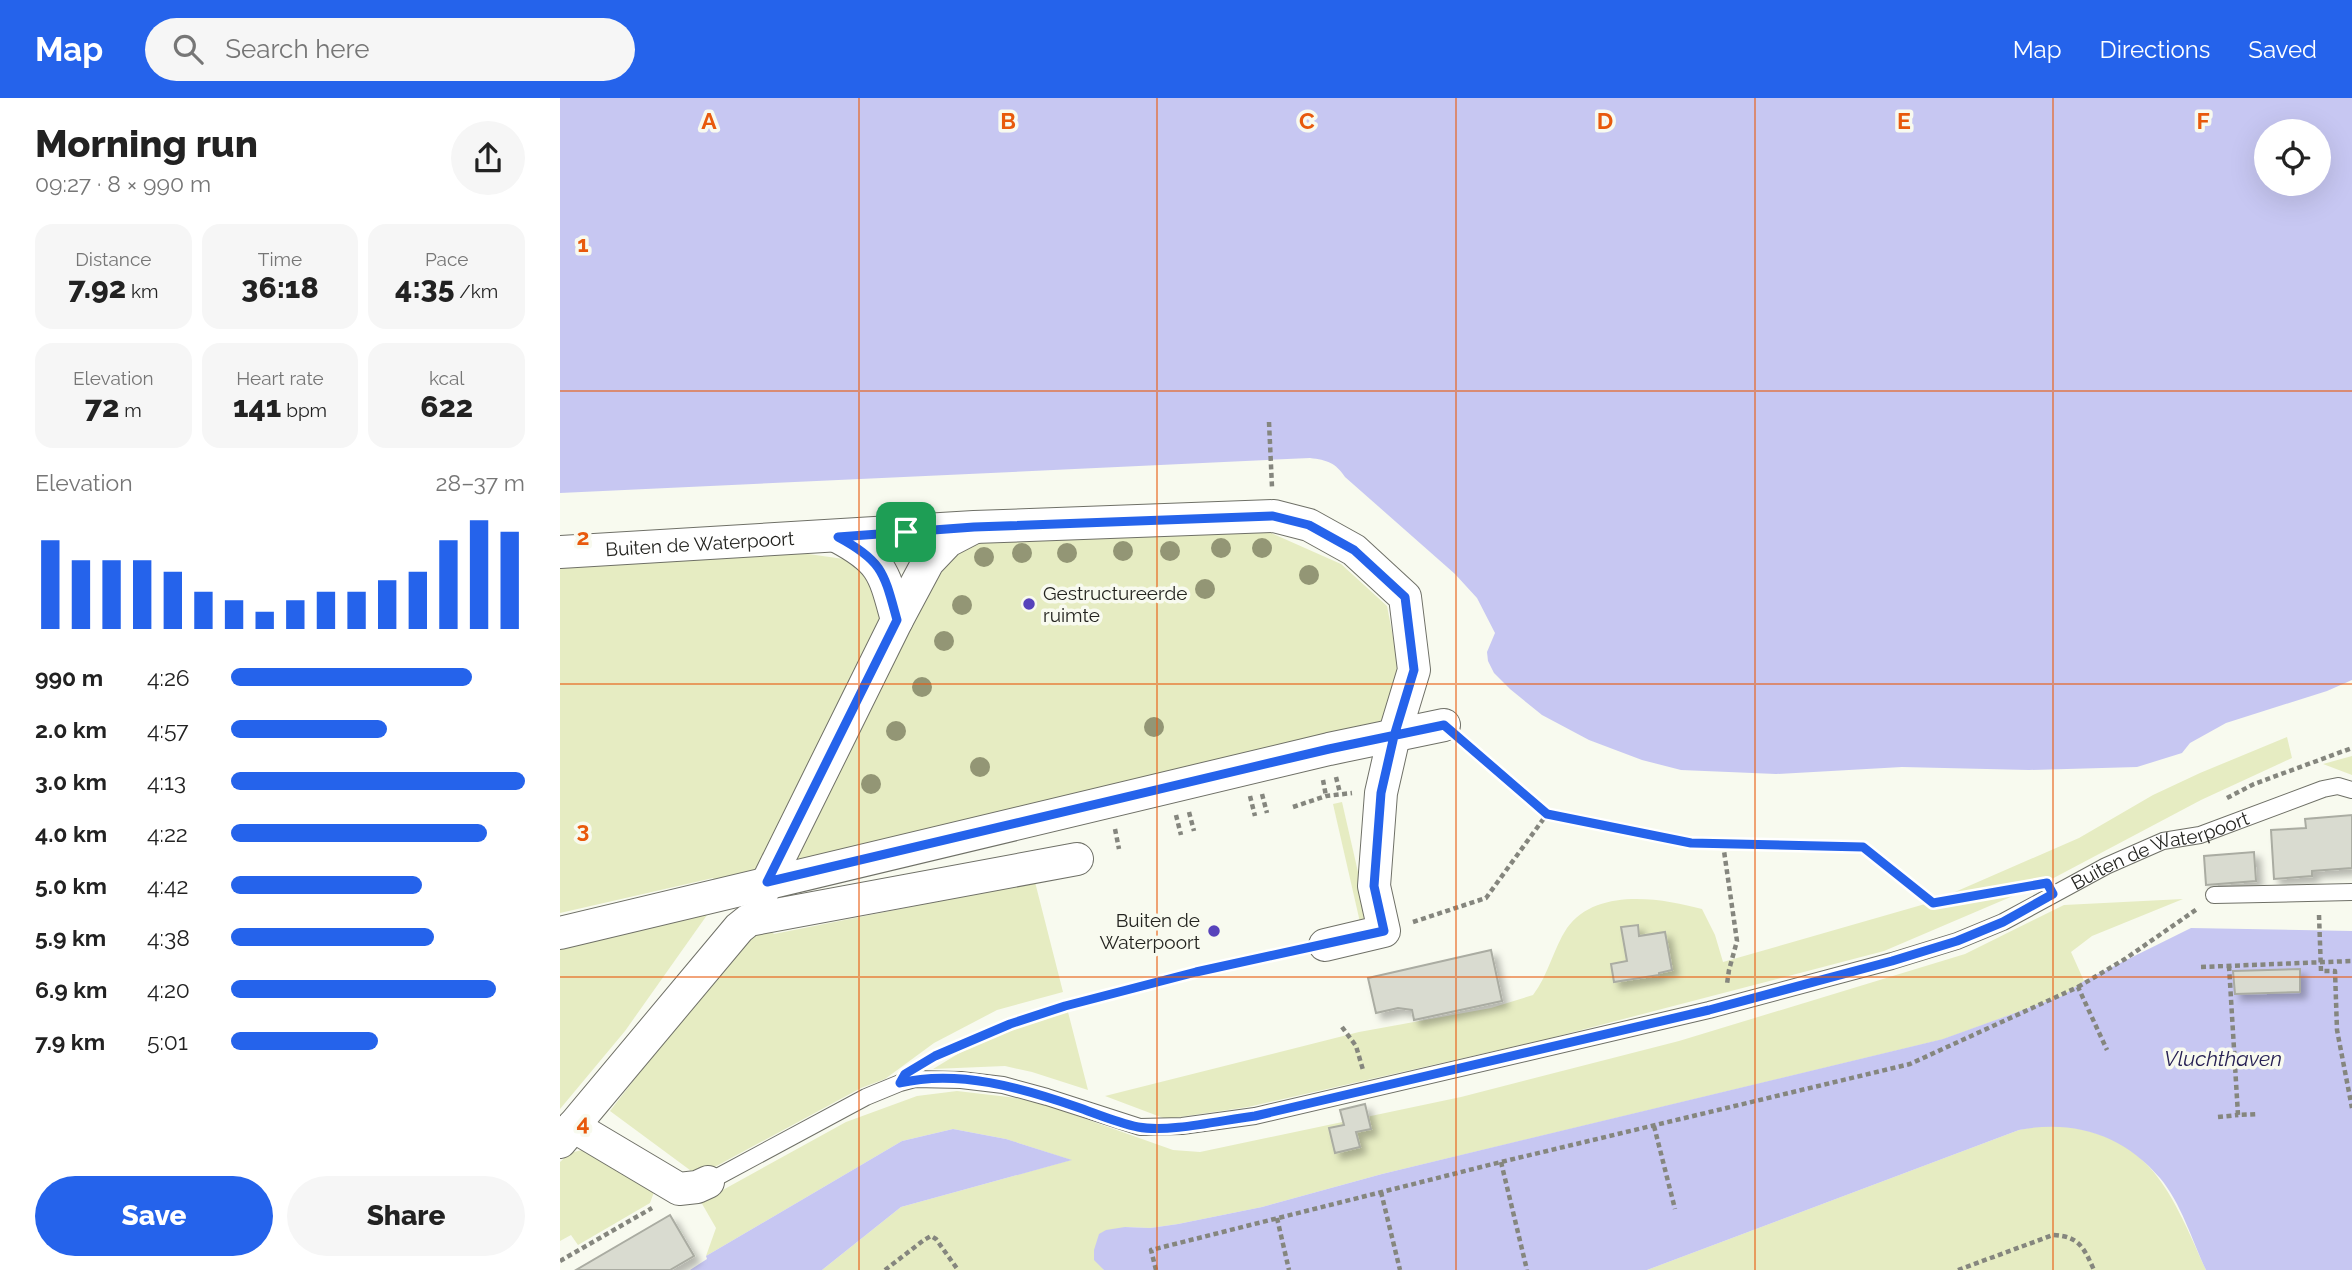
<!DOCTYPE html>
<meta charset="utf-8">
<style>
:root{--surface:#fff;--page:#f6f6f6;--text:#222;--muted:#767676;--accent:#2563eb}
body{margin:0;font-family:Raleway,sans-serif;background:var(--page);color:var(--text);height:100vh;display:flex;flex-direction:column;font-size:26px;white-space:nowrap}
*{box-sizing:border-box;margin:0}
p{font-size:23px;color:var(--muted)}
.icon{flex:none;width:38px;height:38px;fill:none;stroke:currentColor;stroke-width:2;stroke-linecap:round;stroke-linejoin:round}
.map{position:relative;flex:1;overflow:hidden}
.drawer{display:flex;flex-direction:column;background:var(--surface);width:560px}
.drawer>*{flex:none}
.controls{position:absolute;left:1694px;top:21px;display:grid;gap:14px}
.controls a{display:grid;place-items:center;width:77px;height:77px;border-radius:50%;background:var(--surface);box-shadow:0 7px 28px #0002;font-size:35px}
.pin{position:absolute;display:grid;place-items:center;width:60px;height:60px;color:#fff;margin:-30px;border-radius:14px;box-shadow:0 4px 10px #0006}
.round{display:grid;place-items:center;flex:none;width:74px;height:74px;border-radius:37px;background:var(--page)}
.summary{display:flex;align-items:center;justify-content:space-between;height:119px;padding:0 35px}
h1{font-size:38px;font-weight:800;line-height:52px}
.stats{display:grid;grid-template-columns:repeat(3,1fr);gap:10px;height:119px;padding:7px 35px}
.stats div{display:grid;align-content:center;border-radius:18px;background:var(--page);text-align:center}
.stats b{font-size:30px;font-weight:800}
.stats small{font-size:19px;font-weight:400}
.stats p{font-size:19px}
.chart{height:196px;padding:14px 35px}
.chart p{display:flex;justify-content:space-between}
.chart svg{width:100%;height:126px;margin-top:7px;stroke:var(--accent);stroke-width:6}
.primary-button{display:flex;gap:14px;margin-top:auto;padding:14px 35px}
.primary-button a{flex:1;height:80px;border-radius:42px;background:var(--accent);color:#fff;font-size:28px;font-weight:800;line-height:80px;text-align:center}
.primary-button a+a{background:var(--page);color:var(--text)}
ul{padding:0 35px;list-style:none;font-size:23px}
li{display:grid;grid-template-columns:112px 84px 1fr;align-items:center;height:52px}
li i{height:18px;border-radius:9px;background:var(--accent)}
header{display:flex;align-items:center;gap:42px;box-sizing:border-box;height:98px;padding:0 35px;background:var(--accent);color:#fff}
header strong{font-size:33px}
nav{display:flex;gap:38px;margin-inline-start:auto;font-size:24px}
.search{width:490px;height:63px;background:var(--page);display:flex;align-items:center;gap:18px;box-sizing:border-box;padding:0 24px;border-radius:38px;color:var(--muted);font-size:26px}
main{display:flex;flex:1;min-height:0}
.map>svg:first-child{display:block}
</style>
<header>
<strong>Map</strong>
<div class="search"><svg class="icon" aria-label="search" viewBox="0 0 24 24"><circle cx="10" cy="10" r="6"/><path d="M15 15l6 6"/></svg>Search here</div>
<nav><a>Map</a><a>Directions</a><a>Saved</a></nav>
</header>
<main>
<section class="drawer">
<div class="summary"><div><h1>Morning run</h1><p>09:27 · 8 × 990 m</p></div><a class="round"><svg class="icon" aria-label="share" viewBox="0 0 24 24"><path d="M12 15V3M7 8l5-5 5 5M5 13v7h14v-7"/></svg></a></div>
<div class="stats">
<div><p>Distance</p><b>7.92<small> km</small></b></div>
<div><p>Time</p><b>36:18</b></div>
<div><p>Pace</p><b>4:35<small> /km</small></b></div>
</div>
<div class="stats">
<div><p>Elevation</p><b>72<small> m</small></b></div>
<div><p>Heart rate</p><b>141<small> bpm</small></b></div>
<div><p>kcal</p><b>622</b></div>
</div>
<div class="chart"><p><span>Elevation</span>28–37 m</p>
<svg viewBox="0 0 160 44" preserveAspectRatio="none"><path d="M5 44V13M15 44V20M25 44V20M35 44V20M45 44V24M55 44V31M65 44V34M75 44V38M85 44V34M95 44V31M105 44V31M115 44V27M125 44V24M135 44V13M145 44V6M155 44V10"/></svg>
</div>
<ul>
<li><b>990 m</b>4:26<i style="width:82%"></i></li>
<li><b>2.0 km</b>4:57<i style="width:53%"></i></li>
<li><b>3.0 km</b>4:13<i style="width:100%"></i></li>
<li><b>4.0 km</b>4:22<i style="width:87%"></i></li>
<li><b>5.0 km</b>4:42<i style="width:65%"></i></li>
<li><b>5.9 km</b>4:38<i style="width:69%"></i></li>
<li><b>6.9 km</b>4:20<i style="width:90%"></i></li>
<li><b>7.9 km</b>5:01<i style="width:50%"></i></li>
</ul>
<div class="primary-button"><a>Save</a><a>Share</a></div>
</section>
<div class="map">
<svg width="1792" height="1172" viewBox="0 0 1792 1172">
<defs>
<filter id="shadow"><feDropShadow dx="6" dy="6" stdDeviation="3.5" flood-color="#0004"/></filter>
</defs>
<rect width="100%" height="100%" fill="#f8faef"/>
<g fill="#e6ecc2">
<path d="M 700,430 L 781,466 L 827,508 L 839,570 L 825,631 L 229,765 L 308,601 L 392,456 L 403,443 L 620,437 Z"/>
<path d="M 234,454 L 284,461 L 303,472 L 321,509 L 320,523 L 199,774 L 154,782 L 153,780 L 0,815 L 0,465 Z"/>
<path d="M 1727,639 L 1732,660 L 1641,702 L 1488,783 L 1324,853 L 983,942 L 688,1009 L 606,1021 L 545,998 L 799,934 L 931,910 L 973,897 C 989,876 993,851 1007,830 C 1036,789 1102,800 1142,811 L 1155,837 L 1163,864 L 1372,804 L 1519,740 L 1593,697 L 1640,675 Z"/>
<path d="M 1792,658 L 1792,677 L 1763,666 Z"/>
<path d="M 782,704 L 811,831 L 802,833 L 773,706 Z"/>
<path d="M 475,784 L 503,894 L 437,912 L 374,945 L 325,981 L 301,990 L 138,1078 L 50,1013 L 182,842 L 205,828 L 214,836 Z"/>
<path d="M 1623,801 L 1532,838 L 1511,854 L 1524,883 L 1502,898 L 1384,941 L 822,1076 L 702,1109 L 618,1126 L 590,1130 L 565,1129 L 542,1169 L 544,1172 L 262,1172 L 341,1109 L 511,1062 L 446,1041 L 393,1031 L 342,1043 L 146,1158 L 156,1130 L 141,1104 L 286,1024 L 357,998 L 397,993 L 457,1000 L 489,1008 L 613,1052 L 640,1054 L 901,999 L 1119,943 L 1405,856 L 1504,807 Z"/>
<path d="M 152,810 L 65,933 L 0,1011 L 0,848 Z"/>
<path d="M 508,914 L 528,992 L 472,974 L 445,968 L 373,971 L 406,951 L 449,930 Z"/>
<path d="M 1482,1027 C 1587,1030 1608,1087 1646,1172 L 1087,1172 L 1459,1032 Z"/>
<path d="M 22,1052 L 94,1094 L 90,1105 L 18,1147 L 11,1137 L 0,1143 L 0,1064 L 10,1055 Z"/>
</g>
<g fill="#c7c7f2" fill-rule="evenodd">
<path d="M 0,0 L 1792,0 L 1792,582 L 1767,593 L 1666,625 L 1630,645 L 1622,655 L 1577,669 L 1469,672 L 1342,669 L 1216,676 L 1121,672 L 1082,662 L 1029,642 L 982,617 L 950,591 L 934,575 L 928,563 L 927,554 L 935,535 L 917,500 L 895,476 L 785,379 C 776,365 767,362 750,360 L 0,395 ZM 1759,33 L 1759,86 L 1706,86 L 1706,33 Z"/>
<path d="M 1631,830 L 1792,833 L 1792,1172 L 1646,1172 C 1632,1142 1621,1105 1600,1080 C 1564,1037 1513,1021 1459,1032 L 1087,1172 L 544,1172 L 534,1162 L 534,1152 L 539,1136 L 546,1132 L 565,1129 L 590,1130 L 618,1126 L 702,1109 L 822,1076 L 1383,941 L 1502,898 L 1524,883 Z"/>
<path d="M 393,1031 L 446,1041 L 512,1062 L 341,1109 L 262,1172 L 130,1172 L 147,1161 L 146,1158 L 342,1043 Z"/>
</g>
<g fill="#d9dbd0" stroke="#aaaca2" stroke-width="2" filter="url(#shadow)">
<path d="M 1792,717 L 1792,770 L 1752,773 L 1752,778 L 1714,781 L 1711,732 L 1746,730 L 1745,721 Z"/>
<path d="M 1694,754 L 1696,783 L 1646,787 L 1644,758 Z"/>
<path d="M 1078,827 L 1079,838 L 1105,834 L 1112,872 L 1099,875 L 1099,877 L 1054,884 L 1051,866 L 1067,863 L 1061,829 Z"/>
<path d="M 931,852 L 942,903 L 854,922 L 852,912 L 838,910 L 816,915 L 808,880 Z"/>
<path d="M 1740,871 L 1740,894 L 1675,896 L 1673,873 Z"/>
<path d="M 805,1006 L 811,1031 L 796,1034 L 800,1049 L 775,1055 L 769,1030 L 784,1027 L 780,1012 Z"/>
<path d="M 110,1117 L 134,1158 L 110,1172 L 16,1172 Z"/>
</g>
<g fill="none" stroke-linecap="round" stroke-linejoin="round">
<defs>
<g id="lane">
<path d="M 1654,797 L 1792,794"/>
<path id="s1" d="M 148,1084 L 306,999 L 340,985 L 355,981 L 401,982 L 443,987 L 487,999 L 580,1029 L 622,1028 L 695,1018 L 1149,912 L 1332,863 L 1397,843 L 1443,824 L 1546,768 L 1603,743 L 1640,737 L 1763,691 L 1778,688 L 1792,692"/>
</g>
<g id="street">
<path d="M 278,439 C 323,463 324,475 337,522"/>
<path id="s2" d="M 0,454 L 414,429 L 714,418 L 749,427 L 794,452 L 845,499 L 854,572 L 834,638 L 821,695 L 814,788 L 824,833 L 765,847"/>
<path d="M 202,795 L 337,522 L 368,464 L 388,443 L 413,430"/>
<path d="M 0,835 L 769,651 L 884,627"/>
<path d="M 13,1028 L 119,1091 L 137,1089 L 148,1084"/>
<path d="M 0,1044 L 179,830 L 189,822 L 517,761"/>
</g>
</defs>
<use href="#lane" stroke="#6f7067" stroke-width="18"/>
<use href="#street" stroke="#6f7067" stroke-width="34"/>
<g stroke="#85867e" stroke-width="4.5" stroke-dasharray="5 3.5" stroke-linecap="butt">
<path d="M 709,324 L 712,389"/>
<path d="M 906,646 L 987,716 L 1131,745 L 1303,749 L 1372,805 L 1453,791"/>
<path d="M 776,679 L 780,695"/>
<path d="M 763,682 L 766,698"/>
<path d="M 702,696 L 707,715"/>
<path d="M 690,698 L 695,718"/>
<path d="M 1667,700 L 1694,686 L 1792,650"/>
<path d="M 733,709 L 766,698 L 792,695"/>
<path d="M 629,714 L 634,733"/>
<path d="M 616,717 L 621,737"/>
<path d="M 555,731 L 559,751"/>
<path d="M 1163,746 L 1177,843 L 1169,872 L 1167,886"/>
<path d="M 1759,817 L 1761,873 L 1775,873 L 1777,932 L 1792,1010"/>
<path d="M 853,824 L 926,800 L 987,716"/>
<path d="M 1669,868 L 1678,1017 L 1698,1016"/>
<path d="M 1641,869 L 1792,863"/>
<path d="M 1518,889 L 1565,861 L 1637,811"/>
<path d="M 782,929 L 796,948 L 803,972"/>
<path d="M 376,958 L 451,926 L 505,908 L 621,877 L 736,852"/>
<path d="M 1658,1019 L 1678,1017"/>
<path d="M 1094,1028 L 1115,1111"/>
<path d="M 941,1064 L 967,1172"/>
<path d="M 821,1094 L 840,1172"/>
<path d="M 717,1120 L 729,1172"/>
<path d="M 0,1163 L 92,1110"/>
<path d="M 325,1172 L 364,1142 L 371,1138 L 376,1141 L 398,1172"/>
<path d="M 596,1172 L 591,1152 L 941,1064 L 1350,966 L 1518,889 L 1547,952"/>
<path d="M 1398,1172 L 1493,1137 C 1519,1138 1524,1150 1534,1172"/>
</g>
<use href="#lane" stroke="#fff" stroke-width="16"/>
<use href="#street" stroke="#fff" stroke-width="32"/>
</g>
<g fill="#939675">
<circle cx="661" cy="450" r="10"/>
<circle cx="702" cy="450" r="10"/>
<circle cx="563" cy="453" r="10"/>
<circle cx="610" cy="453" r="10"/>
<circle cx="462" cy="455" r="10"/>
<circle cx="507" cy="455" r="10"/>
<circle cx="424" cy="459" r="10"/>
<circle cx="749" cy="477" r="10"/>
<circle cx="645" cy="491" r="10"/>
<circle cx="402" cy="507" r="10"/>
<circle cx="384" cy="543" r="10"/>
<circle cx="362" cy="589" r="10"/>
<circle cx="594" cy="629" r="10"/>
<circle cx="336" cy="633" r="10"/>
<circle cx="420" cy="669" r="10"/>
<circle cx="311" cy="686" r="10"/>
</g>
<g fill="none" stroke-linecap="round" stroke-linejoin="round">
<defs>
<path id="route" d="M 346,434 L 414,429 L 713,418 L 749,427 L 794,452 L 845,499 L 854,572 L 834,638 L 821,695 L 814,788 L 824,833 L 636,874 L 505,908 L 450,926 L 375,958 L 345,976 L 340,985 C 398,971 462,990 517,1009 C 537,1016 558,1025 578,1029 C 609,1035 662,1022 695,1018 L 1149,912 L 1332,863 L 1397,843 L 1443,824 L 1493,796 L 1487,785 L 1373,805 L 1303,749 L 1131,745 L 987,716 L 884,627 L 769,651 L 207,784 L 337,522 C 324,475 323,463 278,439 L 346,434"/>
</defs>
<use href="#route" stroke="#fff" stroke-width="14"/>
<use href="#route" stroke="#2563eb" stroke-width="9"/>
</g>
<path fill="none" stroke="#e8590c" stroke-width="2" stroke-opacity="0.55" d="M 299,0 L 299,1172M 597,0 L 597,1172M 896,0 L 896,1172M 1195,0 L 1195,1172M 1493,0 L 1493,1172M 0,293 L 1792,293M 0,586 L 1792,586M 0,879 L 1792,879"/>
<g fill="#5743bb" stroke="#f8faef" stroke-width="2.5">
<circle cx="469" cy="506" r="7"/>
<circle cx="654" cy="833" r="7"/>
</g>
<g text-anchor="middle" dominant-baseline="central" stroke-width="7" stroke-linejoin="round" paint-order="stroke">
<g font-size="19" fill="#242420" stroke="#f8faef">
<text stroke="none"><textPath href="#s2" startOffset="140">Buiten de Waterpoort</textPath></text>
<text stroke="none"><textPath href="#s1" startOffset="1526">Buiten de Waterpoort</textPath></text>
</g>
<g font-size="19" fill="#242420" stroke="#f8faef" text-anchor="start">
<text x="483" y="495">Gestructureerde<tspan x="483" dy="22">ruimte</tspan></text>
<text x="640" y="822" text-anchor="end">Buiten de<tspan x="640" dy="22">Waterpoort</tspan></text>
</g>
<g font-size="21" font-style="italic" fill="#272154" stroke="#f8faef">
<text x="1663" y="960">Vluchthaven</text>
</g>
</g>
<g font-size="23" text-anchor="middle" font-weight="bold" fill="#e8590c" stroke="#f8faef" stroke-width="7" stroke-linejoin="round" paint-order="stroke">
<text x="149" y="31">A</text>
<text x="448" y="31">B</text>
<text x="747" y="31">C</text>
<text x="1045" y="31">D</text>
<text x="1344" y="31">E</text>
<text x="1643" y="31">F</text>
<text x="23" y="154">1</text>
<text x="23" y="447">2</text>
<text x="23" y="740">3</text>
<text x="23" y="1033">4</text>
</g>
</svg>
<div class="controls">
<a><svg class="icon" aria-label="locate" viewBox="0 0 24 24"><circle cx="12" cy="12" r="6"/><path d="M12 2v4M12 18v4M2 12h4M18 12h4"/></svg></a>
</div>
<div class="pin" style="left:346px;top:434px;background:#1e9e55"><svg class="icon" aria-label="arrive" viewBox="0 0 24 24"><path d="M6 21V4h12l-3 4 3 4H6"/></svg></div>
</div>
</main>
